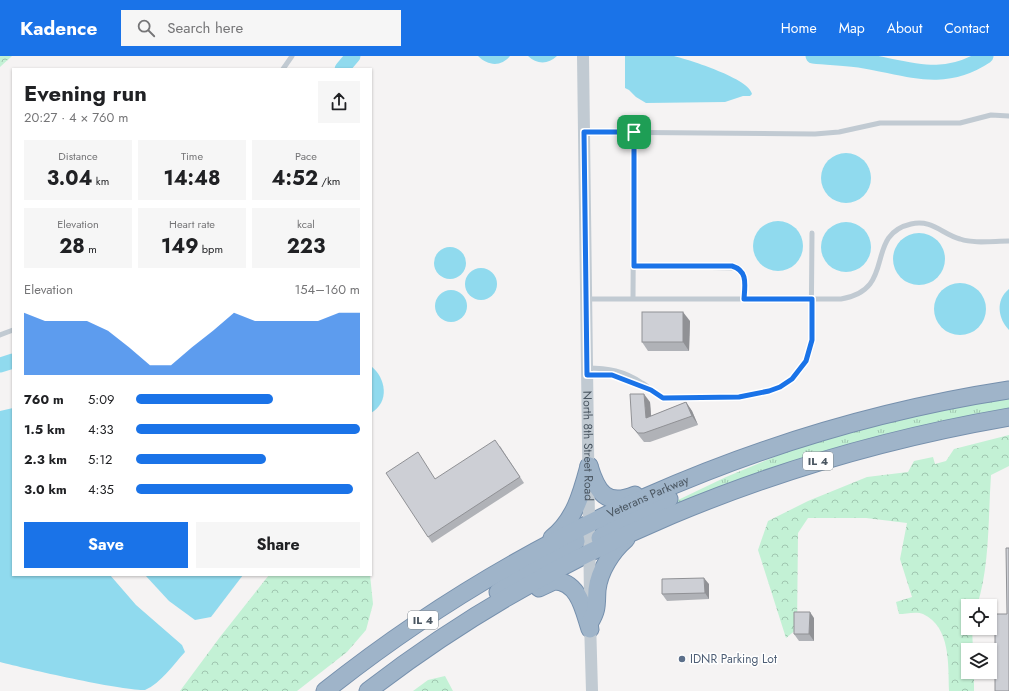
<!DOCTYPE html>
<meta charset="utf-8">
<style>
:root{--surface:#fff;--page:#f6f6f6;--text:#202124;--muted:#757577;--accent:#1a73e8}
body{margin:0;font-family:Jost,sans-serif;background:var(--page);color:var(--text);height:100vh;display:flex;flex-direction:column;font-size:15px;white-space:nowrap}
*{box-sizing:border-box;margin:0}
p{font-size:13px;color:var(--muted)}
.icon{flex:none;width:22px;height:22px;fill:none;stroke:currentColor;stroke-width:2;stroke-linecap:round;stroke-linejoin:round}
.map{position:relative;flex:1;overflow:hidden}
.sheet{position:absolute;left:12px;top:12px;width:360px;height:508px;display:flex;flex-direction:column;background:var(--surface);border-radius:0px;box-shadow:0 1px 3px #0004}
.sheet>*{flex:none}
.buttons{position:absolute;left:961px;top:543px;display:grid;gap:8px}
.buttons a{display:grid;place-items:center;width:36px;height:36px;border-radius:0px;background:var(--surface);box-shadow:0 1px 3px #0004;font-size:20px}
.pin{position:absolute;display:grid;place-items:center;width:34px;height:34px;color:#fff;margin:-17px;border-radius:8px;box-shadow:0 2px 6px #0006}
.round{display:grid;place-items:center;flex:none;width:42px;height:42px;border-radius:0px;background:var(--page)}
.headline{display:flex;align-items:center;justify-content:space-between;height:68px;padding:0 12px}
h1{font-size:22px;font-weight:700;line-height:30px}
.metrics{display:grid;grid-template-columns:repeat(3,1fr);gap:6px;height:68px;padding:4px 12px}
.metrics div{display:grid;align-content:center;border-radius:0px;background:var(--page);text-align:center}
.metrics b{font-size:20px;font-weight:700}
.metrics small{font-size:11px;font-weight:400}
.metrics p{font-size:11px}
.chart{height:112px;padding:8px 12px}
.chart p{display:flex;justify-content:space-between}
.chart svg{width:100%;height:72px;margin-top:4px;fill:var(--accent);opacity:.7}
.cta{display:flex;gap:8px;margin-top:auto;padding:8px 12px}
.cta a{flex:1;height:46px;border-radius:0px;background:var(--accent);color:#fff;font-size:16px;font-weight:700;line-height:46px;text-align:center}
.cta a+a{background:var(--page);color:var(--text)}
ul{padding:0 12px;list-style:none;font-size:13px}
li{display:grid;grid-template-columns:64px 48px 1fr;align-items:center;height:30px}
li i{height:10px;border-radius:5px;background:var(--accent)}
header{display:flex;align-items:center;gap:24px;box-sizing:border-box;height:56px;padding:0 20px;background:var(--accent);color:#fff}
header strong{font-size:19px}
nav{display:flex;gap:22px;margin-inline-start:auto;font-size:14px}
.search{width:280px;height:36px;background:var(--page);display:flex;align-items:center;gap:10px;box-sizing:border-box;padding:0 14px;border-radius:0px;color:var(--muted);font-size:15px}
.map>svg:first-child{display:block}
</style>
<header>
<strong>Kadence</strong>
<div class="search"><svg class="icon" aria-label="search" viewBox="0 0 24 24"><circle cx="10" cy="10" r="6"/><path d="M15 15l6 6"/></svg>Search here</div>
<nav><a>Home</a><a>Map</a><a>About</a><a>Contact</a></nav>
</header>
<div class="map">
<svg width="1009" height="635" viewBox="0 0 1009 635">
<defs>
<pattern id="grass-tufts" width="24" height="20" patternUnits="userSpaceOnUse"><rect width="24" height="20" fill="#c3f1d5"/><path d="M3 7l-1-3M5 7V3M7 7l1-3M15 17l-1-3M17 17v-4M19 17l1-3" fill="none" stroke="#a0c6b0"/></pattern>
<pattern id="forest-crowns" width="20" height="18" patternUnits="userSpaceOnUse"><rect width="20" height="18" fill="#c3f1d5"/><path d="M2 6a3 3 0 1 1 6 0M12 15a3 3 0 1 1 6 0" fill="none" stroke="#a0c6b0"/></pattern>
</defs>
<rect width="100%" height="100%" fill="#f5f3f3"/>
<path fill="url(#grass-tufts)" d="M 1009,341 L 1009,354 L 657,457 L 655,455 L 726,421 L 801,390 L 914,359 Z"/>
<g fill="url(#forest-crowns)">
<path d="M 0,0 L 12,0 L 0,11 Z"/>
<path d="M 1009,379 L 1009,410 L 991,419 C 988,462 990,509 977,550 L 968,550 L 968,572 L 972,572 L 973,594 L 968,594 L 968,616 L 974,616 L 974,635 L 949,635 C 948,609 951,571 923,558 C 917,555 905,558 899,558 L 896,546 L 912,541 L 900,503 L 907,467 L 866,462 L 808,462 L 798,477 L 797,573 L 786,582 L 758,494 L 768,465 L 808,445 L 867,421 L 908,416 L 914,405 L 933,401 L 935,408 L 946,405 L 954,393 Z"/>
<path d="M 269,519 L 370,519 L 373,548 L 366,574 L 347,596 L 297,635 L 180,635 L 220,581 Z"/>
<path d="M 445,620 L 453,635 L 413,635 L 428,624 Z"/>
</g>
<g fill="#90daee">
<path d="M 478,0 L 510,0 C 501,11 488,10 478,0 Z"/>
<path d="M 528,0 L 557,0 C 548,9 536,8 528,0 Z"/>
<path d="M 625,0 C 639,0 661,0 674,0 C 690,4 750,23 752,38 L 750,40 L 743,40 L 725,46 L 646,47 L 636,41 L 629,34 L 625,32 Z"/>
<circle cx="846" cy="122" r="25"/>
<circle cx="778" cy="190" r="25"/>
<circle cx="846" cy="191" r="25"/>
<circle cx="919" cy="203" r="26"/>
<circle cx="450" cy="207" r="16"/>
<circle cx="481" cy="228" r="16"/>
<circle cx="960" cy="253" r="26"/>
<path d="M 1009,233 L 1009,274 C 998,263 995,244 1009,233 Z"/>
<circle cx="451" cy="250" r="16"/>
<path d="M 371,310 C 386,322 390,346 371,357 Z"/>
<path d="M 13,352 L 13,519 L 110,519 L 136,549 L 182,589 L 185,596 C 173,609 161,627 145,634 C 123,635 27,613 0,606 L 0,355 Z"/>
<path d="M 145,519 L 243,519 L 211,561 L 195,564 L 169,545 Z"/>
</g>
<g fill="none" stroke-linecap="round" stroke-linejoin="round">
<g stroke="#90daee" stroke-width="15">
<path d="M 813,0 C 830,2 848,2 865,5 C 910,13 944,28 986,0"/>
<path d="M 342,13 L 353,0"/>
<path d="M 0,309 L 13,305"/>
</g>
<defs>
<g id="trunk">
<path d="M 589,410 C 597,436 606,451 635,439"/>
<path d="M 552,482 C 575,464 582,436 589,410"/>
<path d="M 600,482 L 607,476 L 669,443"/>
<path d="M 539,532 L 554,525 C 579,525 584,555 590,573"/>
<path d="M 498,536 L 576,485"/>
<path d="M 590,566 C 598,553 596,548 597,534 C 599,515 612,495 626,483"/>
<path id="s2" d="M 325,635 C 521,479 761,372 1009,334"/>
<path d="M 368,635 C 554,491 778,401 1009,361"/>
</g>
</defs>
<use href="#trunk" stroke="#7690ad" stroke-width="19"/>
<g stroke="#c1cad2" stroke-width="5">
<path d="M 283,13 L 292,0"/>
<path d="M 584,76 L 815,78 L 839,76 L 880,67 L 960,67 L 991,59 L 1009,60"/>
<path d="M 634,210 L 737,212 C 748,218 745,232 744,243"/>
<path d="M 633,242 L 634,76"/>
<path d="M 586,243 L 841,243 C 898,234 863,179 911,168 C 932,163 942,178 960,183 C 975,188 993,185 1009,185"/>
<path d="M 0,279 L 13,274"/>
<path d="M 587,312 C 608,312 624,315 642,327 C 649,331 655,338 662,341 C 669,344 692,341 701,341 C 744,340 797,344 811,292 L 812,177"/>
<path d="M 587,319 L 612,319 L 648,333"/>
</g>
<g stroke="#c1cad2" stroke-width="12">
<path id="s1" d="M 583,0 L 590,543"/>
<path d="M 590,565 L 592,635"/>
</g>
<use href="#trunk" stroke="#9fb4c9" stroke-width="17"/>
</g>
<g fill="#b0b2b7">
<path d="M 690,265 L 689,295 L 648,295 L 642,286 Z"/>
<path d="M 650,346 L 651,360 L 686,346 L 692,355 L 698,369 L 650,386 L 644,386 L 632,371 Z"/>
<path d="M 500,390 L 524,427 L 432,487 L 428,481 Z"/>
<path d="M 709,528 L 709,543 L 667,545 L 662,538 Z"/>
<path d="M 814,562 L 814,585 L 799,585 L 794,578 Z"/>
</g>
<g fill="#909195">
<path d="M 683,256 L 690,265 L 689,295 L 683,286 Z"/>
<path d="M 644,338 L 650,346 L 652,371 L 646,362 Z"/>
<path d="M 686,346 L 692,355 L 698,369 L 692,360 Z"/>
<path d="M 704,522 L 709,528 L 709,543 L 705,537 Z"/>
<path d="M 810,556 L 814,562 L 814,585 L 809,578 Z"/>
</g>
<g fill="#cdcfd5" stroke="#909195">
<rect x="642" y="256" width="41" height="30"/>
<path d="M 630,338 L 644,338 L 646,362 L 686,346 L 692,360 L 644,377 L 638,377 L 632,371 Z"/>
<path d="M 495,384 L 520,421 L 428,481 L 386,417 L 418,396 L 435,423 Z"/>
<path d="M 1006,492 L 1009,492 L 1009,635 L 995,635 L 995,558 L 1007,558 Z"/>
<path d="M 704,522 L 705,537 L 662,538 L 662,523 Z"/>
<path d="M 794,556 L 810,556 L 809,578 L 794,578 Z"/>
</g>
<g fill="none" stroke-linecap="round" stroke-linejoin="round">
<defs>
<path id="route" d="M 584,76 L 634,76 L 634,210 L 732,210 C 748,215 745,228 744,243 L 812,243 L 812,284 L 806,305 L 792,323 L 780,331 L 769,335 L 739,341 L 663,342 L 651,334 L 612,319 L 587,319 Z"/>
</defs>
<use href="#route" stroke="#fff" stroke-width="8"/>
<use href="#route" stroke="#1a73e8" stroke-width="5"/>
</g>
<circle fill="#5c6f8a" stroke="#fff" stroke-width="1.5" cx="682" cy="603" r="4"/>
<g text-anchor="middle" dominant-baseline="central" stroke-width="3" stroke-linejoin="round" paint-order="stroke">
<g fill="#fff" stroke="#808990" stroke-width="1">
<rect x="803" y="396" width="30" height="18" rx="3"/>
<rect x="408" y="555" width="30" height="18" rx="3"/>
</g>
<g font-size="11" font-weight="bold" fill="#4a5661">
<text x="818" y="405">IL 4</text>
<text x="423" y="564">IL 4</text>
</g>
<g font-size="12" fill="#4a5661" stroke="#fff">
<text stroke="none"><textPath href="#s1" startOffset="390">North 8th Street Road</textPath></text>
<text stroke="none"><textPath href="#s2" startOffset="378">Veterans Parkway</textPath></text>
</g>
<g font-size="12" fill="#4e5e75" stroke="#fff" text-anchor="start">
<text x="690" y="603">IDNR Parking Lot</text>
</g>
</g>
</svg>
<div class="buttons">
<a><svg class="icon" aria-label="locate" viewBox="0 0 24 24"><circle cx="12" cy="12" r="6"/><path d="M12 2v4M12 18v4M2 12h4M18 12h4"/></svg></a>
<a><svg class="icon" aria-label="layers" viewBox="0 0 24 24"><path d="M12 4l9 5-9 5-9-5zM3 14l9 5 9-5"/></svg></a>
</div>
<div class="pin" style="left:634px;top:76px;background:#1e9e55"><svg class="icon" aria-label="arrive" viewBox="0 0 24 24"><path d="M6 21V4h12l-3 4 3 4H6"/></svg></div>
<section class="sheet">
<div class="headline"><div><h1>Evening run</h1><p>20:27 · 4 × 760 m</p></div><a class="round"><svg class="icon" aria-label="share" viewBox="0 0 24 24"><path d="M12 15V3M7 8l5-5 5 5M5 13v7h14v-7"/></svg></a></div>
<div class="metrics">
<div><p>Distance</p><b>3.04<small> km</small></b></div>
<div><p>Time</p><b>14:48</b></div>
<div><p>Pace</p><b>4:52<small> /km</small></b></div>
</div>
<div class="metrics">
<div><p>Elevation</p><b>28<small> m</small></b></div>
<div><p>Heart rate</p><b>149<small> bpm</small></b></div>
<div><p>kcal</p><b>223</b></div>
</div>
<div class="chart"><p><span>Elevation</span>154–160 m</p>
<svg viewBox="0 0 160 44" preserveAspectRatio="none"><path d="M0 44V6L10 11L20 11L30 11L40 17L50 27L60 38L70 38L80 27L90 17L100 6L110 11L120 11L130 11L140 11L150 6L160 6V44z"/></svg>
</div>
<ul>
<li><b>760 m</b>5:09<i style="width:61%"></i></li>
<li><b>1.5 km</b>4:33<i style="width:100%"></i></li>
<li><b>2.3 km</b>5:12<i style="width:58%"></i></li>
<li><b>3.0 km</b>4:35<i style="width:97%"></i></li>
</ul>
<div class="cta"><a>Save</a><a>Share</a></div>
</section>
</div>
